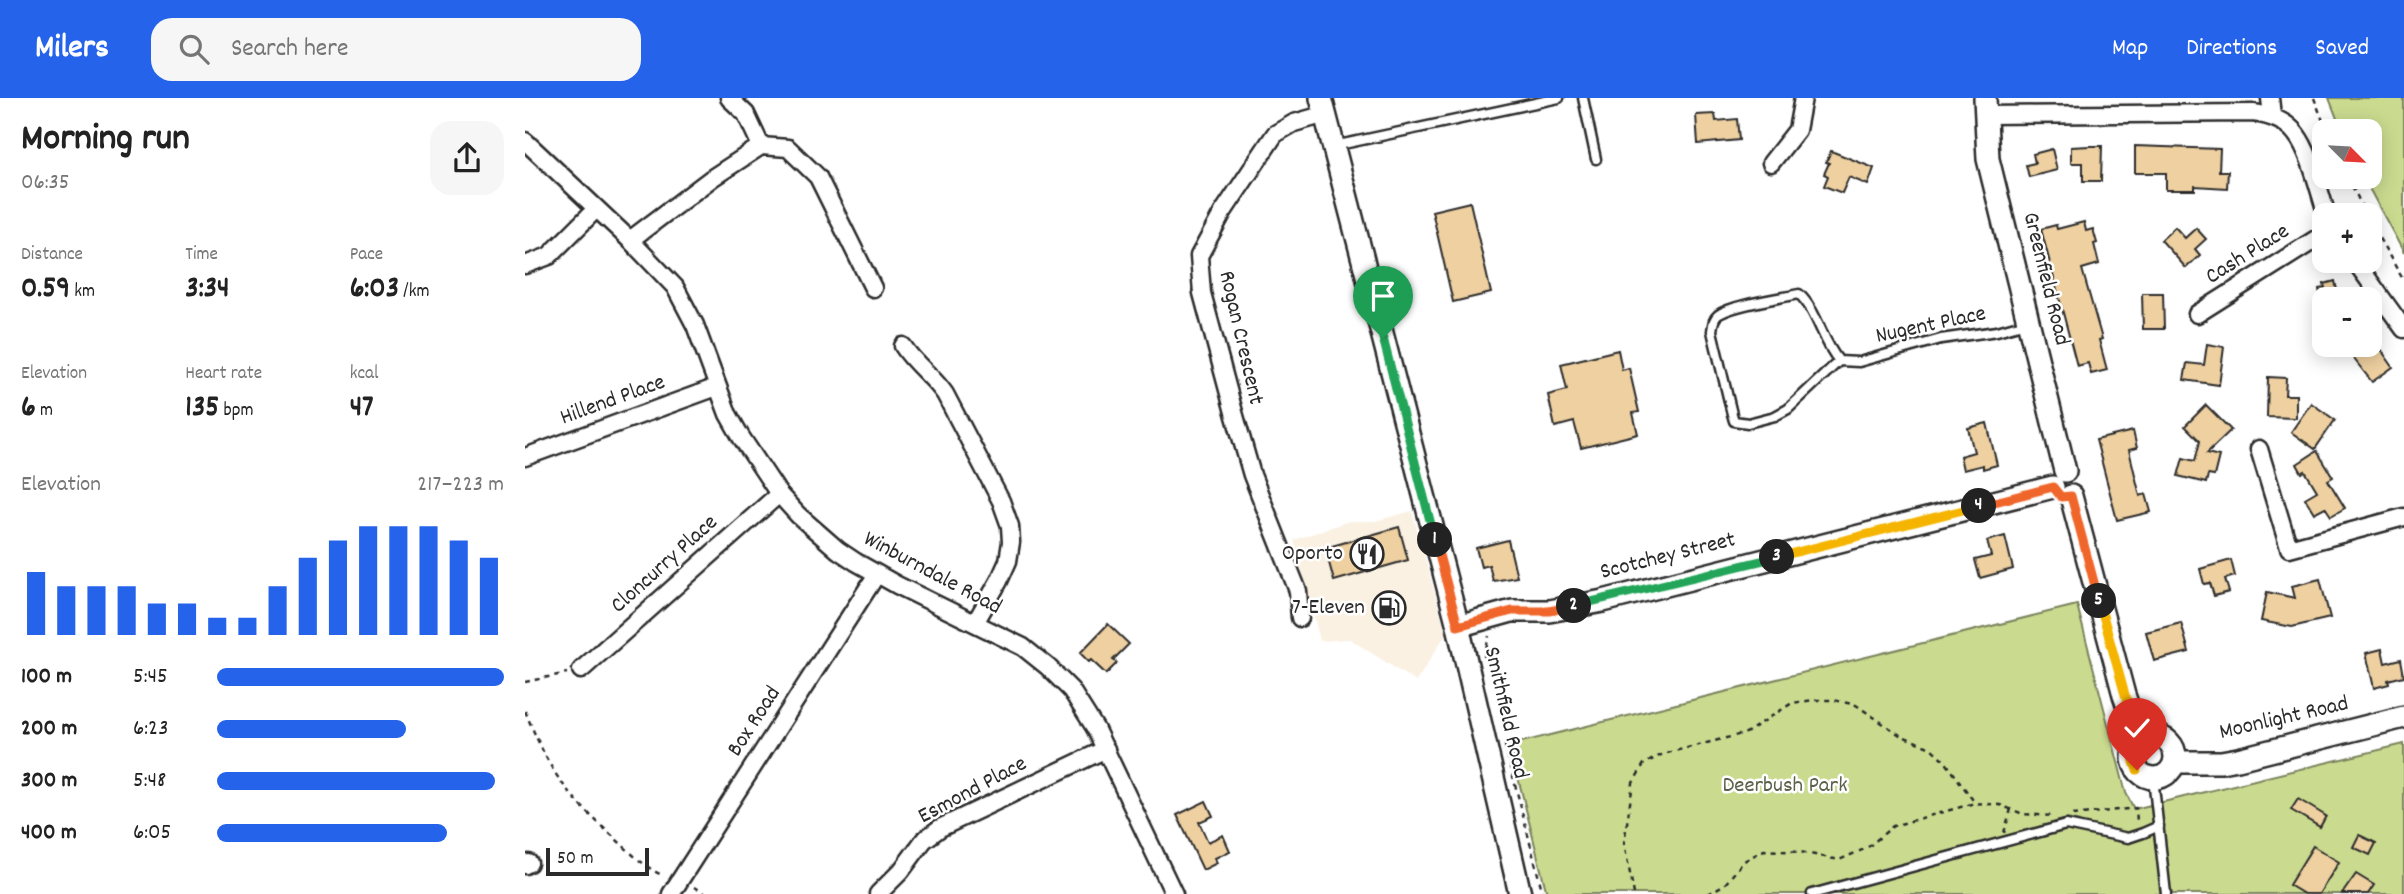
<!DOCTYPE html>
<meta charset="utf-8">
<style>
:root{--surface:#fff;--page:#f6f6f6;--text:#222;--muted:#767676;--accent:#2563eb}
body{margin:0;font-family:Dekko,sans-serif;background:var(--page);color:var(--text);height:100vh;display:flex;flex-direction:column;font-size:26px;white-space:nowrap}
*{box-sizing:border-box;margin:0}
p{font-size:23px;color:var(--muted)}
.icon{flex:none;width:38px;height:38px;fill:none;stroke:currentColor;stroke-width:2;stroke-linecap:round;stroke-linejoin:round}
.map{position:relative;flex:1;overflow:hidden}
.side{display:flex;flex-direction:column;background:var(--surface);width:525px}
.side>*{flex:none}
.needle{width:46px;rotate:114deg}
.buttons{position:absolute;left:1787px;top:21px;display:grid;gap:14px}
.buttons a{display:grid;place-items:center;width:70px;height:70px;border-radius:14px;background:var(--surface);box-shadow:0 4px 18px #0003;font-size:35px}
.scale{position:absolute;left:21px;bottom:18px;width:103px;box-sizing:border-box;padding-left:7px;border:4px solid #2b2b2b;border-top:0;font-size:19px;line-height:24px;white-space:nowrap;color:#2b2b2b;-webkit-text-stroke:5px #fff;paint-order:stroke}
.pin{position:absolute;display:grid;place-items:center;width:60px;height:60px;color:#fff;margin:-72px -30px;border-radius:50% 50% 50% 0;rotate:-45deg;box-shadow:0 0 7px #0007}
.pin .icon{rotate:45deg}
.km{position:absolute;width:35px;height:35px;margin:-18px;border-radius:50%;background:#222;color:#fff;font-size:19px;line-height:35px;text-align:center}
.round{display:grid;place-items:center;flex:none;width:74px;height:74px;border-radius:21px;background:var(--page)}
.overview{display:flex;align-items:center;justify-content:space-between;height:119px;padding:0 21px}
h1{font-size:38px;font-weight:800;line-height:52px}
.metrics{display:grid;grid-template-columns:repeat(3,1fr);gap:10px;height:119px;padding:7px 21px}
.metrics div{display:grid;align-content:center}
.metrics b{font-size:30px;font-weight:800}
.metrics small{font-size:19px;font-weight:400}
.metrics p{font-size:19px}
.chart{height:196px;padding:14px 21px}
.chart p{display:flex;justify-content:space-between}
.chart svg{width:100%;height:126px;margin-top:7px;stroke:var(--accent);stroke-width:6}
ul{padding:0 21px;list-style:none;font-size:23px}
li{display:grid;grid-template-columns:112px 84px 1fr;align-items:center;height:52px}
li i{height:18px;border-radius:9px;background:var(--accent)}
header{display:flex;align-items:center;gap:42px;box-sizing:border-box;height:98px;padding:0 35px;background:var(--accent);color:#fff}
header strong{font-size:33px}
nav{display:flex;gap:38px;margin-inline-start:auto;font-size:24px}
.search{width:490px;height:63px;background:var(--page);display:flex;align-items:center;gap:18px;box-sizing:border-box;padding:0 24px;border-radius:21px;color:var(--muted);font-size:26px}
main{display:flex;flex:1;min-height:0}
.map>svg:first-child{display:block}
</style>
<header>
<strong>Milers</strong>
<div class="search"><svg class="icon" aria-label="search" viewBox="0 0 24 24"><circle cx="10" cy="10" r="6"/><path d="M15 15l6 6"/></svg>Search here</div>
<nav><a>Map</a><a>Directions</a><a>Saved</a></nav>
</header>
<main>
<section class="side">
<div class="overview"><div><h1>Morning run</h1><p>06:35</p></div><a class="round"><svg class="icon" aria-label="share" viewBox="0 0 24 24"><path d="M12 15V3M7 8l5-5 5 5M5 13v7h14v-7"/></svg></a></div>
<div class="metrics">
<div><p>Distance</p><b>0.59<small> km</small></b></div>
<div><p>Time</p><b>3:34</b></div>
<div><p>Pace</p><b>6:03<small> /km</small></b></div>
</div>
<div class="metrics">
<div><p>Elevation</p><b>6<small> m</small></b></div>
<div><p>Heart rate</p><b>135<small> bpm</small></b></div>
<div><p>kcal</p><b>47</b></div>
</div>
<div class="chart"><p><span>Elevation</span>217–223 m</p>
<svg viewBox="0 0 160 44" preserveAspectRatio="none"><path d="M5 44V22M15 44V27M25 44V27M35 44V27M45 44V33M55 44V33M65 44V38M75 44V38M85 44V27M95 44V17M105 44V11M115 44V6M125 44V6M135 44V6M145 44V11M155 44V17"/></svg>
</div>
<ul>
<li><b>100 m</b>5:45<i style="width:100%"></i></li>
<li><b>200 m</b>6:23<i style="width:66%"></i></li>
<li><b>300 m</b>5:48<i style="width:97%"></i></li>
<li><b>400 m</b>6:05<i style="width:80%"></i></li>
</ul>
</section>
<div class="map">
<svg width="1879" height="796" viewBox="0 0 1879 796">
<rect width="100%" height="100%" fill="#fff"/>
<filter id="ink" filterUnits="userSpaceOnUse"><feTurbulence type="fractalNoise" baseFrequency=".0143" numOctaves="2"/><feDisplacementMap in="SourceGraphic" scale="14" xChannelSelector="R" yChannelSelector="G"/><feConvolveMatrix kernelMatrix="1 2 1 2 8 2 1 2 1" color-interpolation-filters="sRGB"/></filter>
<g filter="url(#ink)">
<path fill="#faf1e3" d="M 887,413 L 921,536 L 891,584 L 825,541 L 795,543 L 769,442 L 824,423 L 850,423 Z"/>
<g fill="#cadb8f" stroke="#7a835d" stroke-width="2" fill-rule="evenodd">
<path d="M 1804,0 L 1879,0 L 1879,155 L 1838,79 L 1844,79 L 1844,33 L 1817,33 Z"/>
<path d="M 1552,507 L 1601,695 L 1609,711 L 1879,646 L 1879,796 L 1022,796 L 985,647 ZM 1542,721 L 1555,724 L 1300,788 L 1301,787 Z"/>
</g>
<g fill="#eed0a1" stroke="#2b2b2b" stroke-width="2">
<path d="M 1190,16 L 1191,23 L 1212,21 L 1214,42 L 1173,46 L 1171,17 Z"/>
<path d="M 1565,48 L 1577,48 L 1576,83 L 1558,83 L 1558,65 L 1546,65 L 1546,49 Z"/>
<path d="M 1610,48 L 1695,51 L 1694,73 L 1703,73 L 1702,90 L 1670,88 L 1670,92 L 1641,92 L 1641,75 L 1610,75 Z"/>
<path d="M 1527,51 L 1532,72 L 1504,79 L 1501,67 L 1510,65 L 1508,56 Z"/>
<path d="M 1306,53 L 1349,70 L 1343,87 L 1324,79 L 1317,95 L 1299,88 L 1303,78 L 1299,76 L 1304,65 L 1301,64 Z"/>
<path d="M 945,104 L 966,195 L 928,204 L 907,113 Z"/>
<path d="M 1559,124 L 1561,133 L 1568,131 L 1572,145 L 1569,146 L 1574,166 L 1557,171 L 1577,241 L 1574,242 L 1582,272 L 1566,276 L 1563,265 L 1552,268 L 1516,131 L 1531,127 L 1532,131 Z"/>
<path d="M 1650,129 L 1660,140 L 1671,130 L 1681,141 L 1670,151 L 1675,157 L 1661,170 L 1636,142 Z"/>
<path d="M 1810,183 L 1814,201 L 1796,201 L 1794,191 L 1800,190 L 1799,186 Z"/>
<path d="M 1617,195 L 1638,195 L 1639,231 L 1618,231 Z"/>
<path d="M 1682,246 L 1699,249 L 1694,287 L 1659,282 L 1662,265 L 1679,267 Z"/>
<path d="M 1852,246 L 1868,269 L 1847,284 L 1818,247 L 1847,247 L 1842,250 L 1843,252 Z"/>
<path d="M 1093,252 L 1097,272 L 1104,270 L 1114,314 L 1108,315 L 1113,336 L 1056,350 L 1049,324 L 1030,329 L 1023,297 L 1042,292 L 1036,266 Z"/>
<path d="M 1743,279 L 1761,280 L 1760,297 L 1771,297 L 1771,320 L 1742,319 Z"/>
<path d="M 1786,305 L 1810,322 L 1790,351 L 1766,334 Z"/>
<path d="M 1681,307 L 1706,332 L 1682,355 L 1694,358 L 1689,378 L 1683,377 L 1681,385 L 1653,378 L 1658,360 L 1670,363 L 1675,343 L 1660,328 Z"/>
<path d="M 1462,325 L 1472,367 L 1458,371 L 1458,367 L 1438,372 L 1435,358 L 1449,354 L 1443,330 Z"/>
<path d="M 1608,333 L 1612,350 L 1604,352 L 1615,398 L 1621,396 L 1626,414 L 1592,422 L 1571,342 Z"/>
<path d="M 1792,353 L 1808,379 L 1803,382 L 1820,410 L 1806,418 L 1800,409 L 1789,415 L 1780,400 L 1792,393 L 1780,373 L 1777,375 L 1772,366 Z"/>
<path d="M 874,429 L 883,462 L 809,483 L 800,450 Z"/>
<path d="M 1480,438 L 1488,471 L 1455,480 L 1450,462 L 1466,458 L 1462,443 Z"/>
<path d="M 983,442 L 992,479 L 968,483 L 964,467 L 956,469 L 951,450 Z"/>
<path d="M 1706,462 L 1710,478 L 1700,481 L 1704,494 L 1689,498 L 1685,485 L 1679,486 L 1675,471 Z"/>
<path d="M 1795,481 L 1805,520 L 1767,529 L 1736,523 L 1742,494 L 1770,500 L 1767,488 Z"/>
<path d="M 1656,525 L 1664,554 L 1629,563 L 1621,534 Z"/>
<path d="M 583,526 L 604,546 L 588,562 L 592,565 L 581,576 L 566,562 L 564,564 L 555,555 Z"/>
<path d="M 1857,551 L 1860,565 L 1876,561 L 1879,578 L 1863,582 L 1864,586 L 1849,590 L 1841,555 Z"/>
<path d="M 1773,701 L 1801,718 L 1795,729 L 1766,712 Z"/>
<path d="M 681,703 L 688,718 L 674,724 L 683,744 L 698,737 L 705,753 L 690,760 L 692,765 L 678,772 L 652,717 Z"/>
<path d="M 1834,737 L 1851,745 L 1845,757 L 1828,749 Z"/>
<path d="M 1788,748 L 1814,764 L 1794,796 L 1779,796 L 1764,787 Z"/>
<path d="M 1831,776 L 1849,787 L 1843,796 L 1817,796 Z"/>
</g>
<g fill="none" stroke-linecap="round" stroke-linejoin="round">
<defs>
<g id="lane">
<path d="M 1058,0 L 1071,61"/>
<path d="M 809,48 L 1034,0"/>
<path d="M 1314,263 L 1263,311 L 1250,318 L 1223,325 L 1209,323 L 1207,316 L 1187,233 C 1188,227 1188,221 1193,217 C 1205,207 1256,200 1274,196 C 1293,214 1297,243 1314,263 L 1334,264 L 1416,241 L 1472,233 L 1501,225"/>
<path d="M 1628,680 L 1641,796"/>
<path d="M 1287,796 L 1541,727 L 1603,740 L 1618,735 L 1634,728"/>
</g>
<g id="street">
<path d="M 204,0 L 221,16 L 236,48"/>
<path d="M 1745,0 L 1747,18"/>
<path d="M 1459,17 L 1728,15 C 1743,17 1761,22 1771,36 C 1786,55 1794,94 1802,117"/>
<path d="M 0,43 L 105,142 L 150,189 L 170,227 L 203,316 L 216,339 L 254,396 L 273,417 L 313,452 L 331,464 L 372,487 L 498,549 L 523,569 L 546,592 L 570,630 L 649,796"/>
<path d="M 1246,65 L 1272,32 L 1278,0"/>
<path d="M 105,142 L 187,80 L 236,48 L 263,50 L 293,79 L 348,190"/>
<path d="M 1830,163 L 1879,231"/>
<path d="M 0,167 L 24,158 L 71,111"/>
<path d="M 1672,216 L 1799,136"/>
<path d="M 378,248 C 390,267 408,278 420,296 L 476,403 L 485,428 L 486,444 L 483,463 L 474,483 L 450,525"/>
<path d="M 1734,351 L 1764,450 L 1879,419"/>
<path d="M 0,359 L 192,289"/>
<path d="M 775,520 L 773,493 L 727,377 L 710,318 L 677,195 L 674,158 L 698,114 L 750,36 L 769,25 L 801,16"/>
<path d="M 56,572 L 254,396"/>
<path d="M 0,767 L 4,765"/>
<path d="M 146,796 L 352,476"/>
<path d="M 353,796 L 376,773 L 399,742 L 415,730 L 581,651"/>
</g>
<g id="secondary">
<path d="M 796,0 L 933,528 L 995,796"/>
<path d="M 1460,0 L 1463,61 L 1540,373"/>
<path d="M 1546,398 L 1599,597 L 1615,643"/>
<path d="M 933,528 L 987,513 L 1024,513 L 1078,503 L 1528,389"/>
<circle cx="1629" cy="659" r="21"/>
<path d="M 1650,664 L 1696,664 L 1713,661 L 1879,619"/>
</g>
</defs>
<use href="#lane" stroke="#2b2b2b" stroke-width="13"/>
<use href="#street" stroke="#2b2b2b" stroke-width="21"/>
<use href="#secondary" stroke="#2b2b2b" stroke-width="26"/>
<g stroke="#2b2b2b" stroke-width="2.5" stroke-dasharray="5 5" stroke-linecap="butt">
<path d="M 1789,0 L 1802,33"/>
<path d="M 1823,79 L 1841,117"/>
<path d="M 1844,123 L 1879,183"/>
<path d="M 959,559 L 964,538"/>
<path d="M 0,584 L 42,575"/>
<path d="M 0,613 C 11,639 22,666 40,689 C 55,708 74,726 93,743 C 106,755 122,771 139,778"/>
<path d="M 980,647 L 1018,796"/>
<path d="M 1548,717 L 1611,710 L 1612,724"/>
<path d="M 1479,735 L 1486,711"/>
<path d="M 169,789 L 180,796"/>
<path d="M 1109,796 L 1099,745 L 1108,685 L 1119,666 L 1138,656 L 1221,635 L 1267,605 L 1289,602 L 1309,602 L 1331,607 L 1375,637 L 1406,650 L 1420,663 L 1450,705"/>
<path d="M 1183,796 L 1200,786 L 1219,763 L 1239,752 L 1275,754 L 1314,762 L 1342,750 L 1368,728 L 1450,705 L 1475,707 L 1498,716 L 1528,718"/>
</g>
<use href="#lane" stroke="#fff" stroke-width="8"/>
<use href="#street" stroke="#fff" stroke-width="16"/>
<use href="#secondary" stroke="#fff" stroke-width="21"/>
</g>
</g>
<g fill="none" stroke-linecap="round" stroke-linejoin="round" filter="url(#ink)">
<defs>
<path id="split-1" d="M 858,240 L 910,442"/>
<path id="split-2" d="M 910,442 L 933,528 L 987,513 L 1024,513 L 1049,508"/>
<path id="split-3" d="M 1049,508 L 1252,459"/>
<path id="split-4" d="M 1252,459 L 1454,408"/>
<path id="split-5" d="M 1454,408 L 1528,389 L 1536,399 L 1546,398 L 1574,503"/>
<path id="split-6" d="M 1574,503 L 1600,597 L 1615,643 C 1606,651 1607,662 1612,672"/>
</defs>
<use href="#split-1" stroke="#fff" stroke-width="14"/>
<use href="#split-2" stroke="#fff" stroke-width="14"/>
<use href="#split-3" stroke="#fff" stroke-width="14"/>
<use href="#split-4" stroke="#fff" stroke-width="14"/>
<use href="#split-5" stroke="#fff" stroke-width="14"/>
<use href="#split-6" stroke="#fff" stroke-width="14"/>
<use href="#split-1" stroke="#22a559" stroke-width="9"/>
<use href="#split-2" stroke="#f0652b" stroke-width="9"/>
<use href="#split-3" stroke="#22a559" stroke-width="9"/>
<use href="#split-4" stroke="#f5b400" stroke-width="9"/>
<use href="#split-5" stroke="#f0652b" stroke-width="9"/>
<use href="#split-6" stroke="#f5b400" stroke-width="9"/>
</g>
<defs>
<symbol id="restaurant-ring" viewBox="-11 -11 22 22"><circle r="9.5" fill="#fff" stroke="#2b2b2b" stroke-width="1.5"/><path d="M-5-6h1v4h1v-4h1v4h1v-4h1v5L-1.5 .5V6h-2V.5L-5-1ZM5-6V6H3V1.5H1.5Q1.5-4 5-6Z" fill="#2b2b2b"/></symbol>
<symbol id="fuel-ring" viewBox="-11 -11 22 22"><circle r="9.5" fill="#fff" stroke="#2b2b2b" stroke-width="1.5"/><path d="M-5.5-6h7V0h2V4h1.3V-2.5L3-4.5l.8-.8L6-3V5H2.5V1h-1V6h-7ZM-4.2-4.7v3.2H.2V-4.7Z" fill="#2b2b2b"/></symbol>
</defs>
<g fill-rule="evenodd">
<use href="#restaurant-ring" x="823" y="437" width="38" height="38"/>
<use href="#fuel-ring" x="845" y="491" width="38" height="38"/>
</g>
<g text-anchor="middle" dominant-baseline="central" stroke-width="5" stroke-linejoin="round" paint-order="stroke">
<g font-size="23" fill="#2b2b2b" stroke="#fff">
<text transform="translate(1723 157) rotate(-32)">Cash Place</text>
<text transform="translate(1520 181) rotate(76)">Greenfield Road</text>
<text transform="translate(1406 228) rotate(-12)">Nugent Place</text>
<text transform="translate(715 240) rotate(77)">Rogan Crescent</text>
<text transform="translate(88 303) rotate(-20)">Hillend Place</text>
<text transform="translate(1143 459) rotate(-14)">Scotchey Street</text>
<text transform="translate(140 467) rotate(-42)">Cloncurry Place</text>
<text transform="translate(407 476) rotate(28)">Winburndale Road</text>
<text transform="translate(980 615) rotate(77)">Smithfield Road</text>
<text transform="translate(1759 621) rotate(-13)">Moonlight Road</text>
<text transform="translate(230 624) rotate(-57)">Box Road</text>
<text transform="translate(448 693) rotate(-28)">Esmond Place</text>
</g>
<g font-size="23" fill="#2b2b2b" stroke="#fff" text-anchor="end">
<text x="818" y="456">Oporto</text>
<text x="840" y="510">7-Eleven</text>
</g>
<g font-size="23" fill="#5b6049" stroke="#fff">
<text x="1260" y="688">Deerbush Park</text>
</g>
</g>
</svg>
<div class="buttons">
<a><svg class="needle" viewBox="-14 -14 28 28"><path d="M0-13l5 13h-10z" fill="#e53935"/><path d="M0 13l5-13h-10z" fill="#767676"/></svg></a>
<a>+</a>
<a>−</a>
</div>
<div class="scale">50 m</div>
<div class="pin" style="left:858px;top:240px;background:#1e9e55"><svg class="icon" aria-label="arrive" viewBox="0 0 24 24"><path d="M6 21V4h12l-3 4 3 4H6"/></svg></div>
<div class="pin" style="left:1612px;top:672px;background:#d93025"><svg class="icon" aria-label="check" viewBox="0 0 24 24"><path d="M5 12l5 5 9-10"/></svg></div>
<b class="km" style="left:910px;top:442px">1</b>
<b class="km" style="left:1049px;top:508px">2</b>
<b class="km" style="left:1252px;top:459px">3</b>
<b class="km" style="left:1454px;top:408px">4</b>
<b class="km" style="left:1574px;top:503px">5</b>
</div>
</main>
